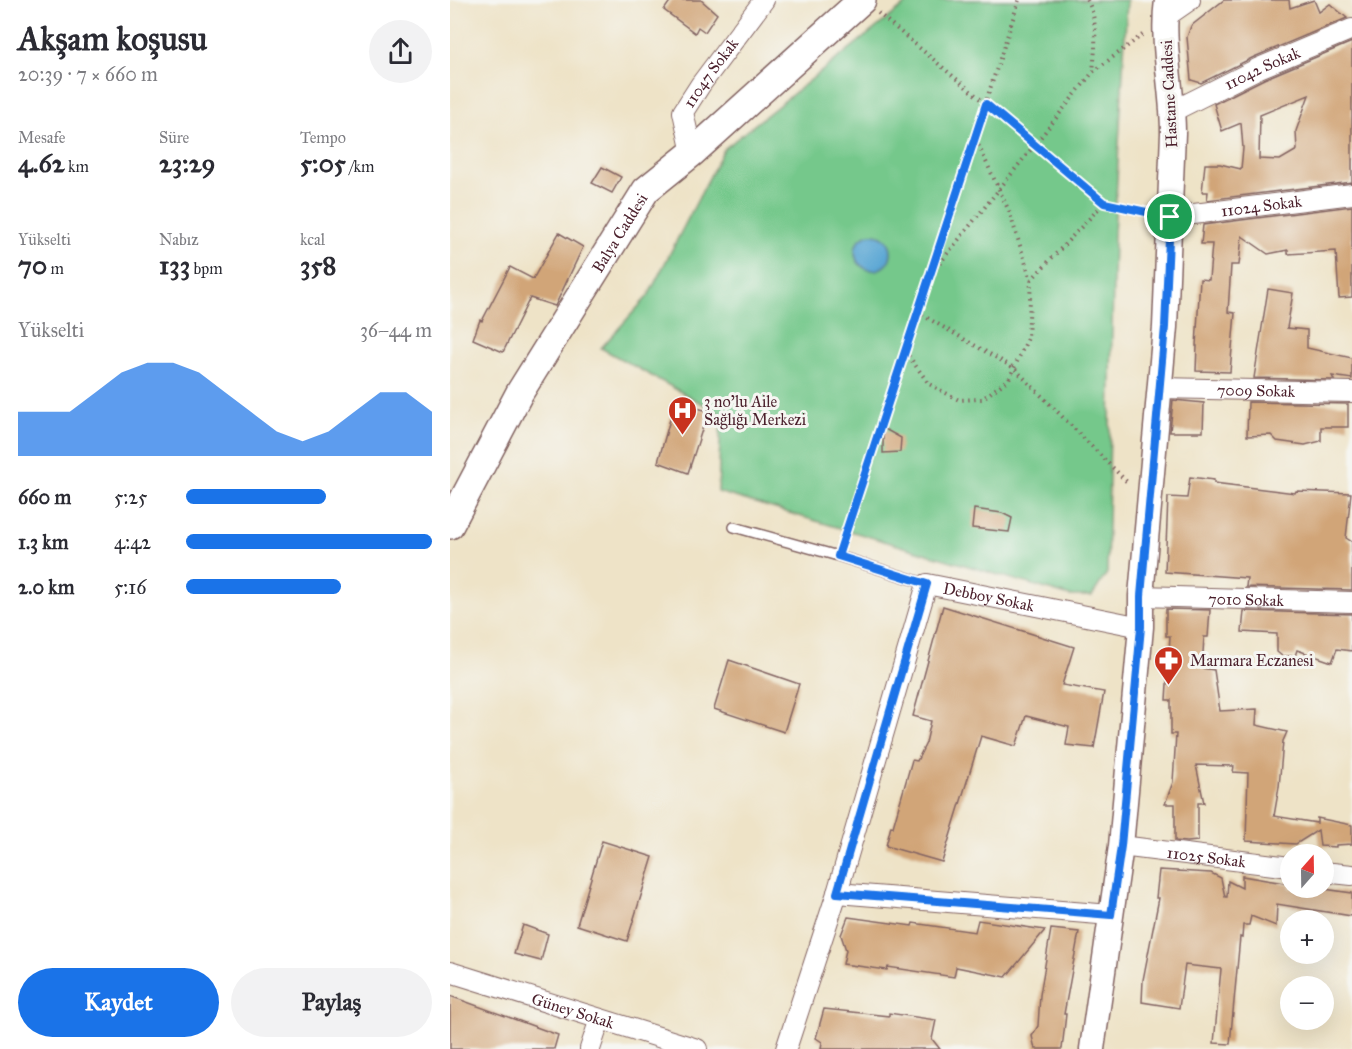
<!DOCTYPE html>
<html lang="tr">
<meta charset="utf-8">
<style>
:root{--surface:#fff;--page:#f2f2f3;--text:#2b2b33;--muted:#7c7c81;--accent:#1a73e8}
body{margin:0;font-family:"IM FELL Great Primer",serif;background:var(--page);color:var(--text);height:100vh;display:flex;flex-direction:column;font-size:22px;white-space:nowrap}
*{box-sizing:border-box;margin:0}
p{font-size:20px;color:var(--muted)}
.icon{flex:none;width:33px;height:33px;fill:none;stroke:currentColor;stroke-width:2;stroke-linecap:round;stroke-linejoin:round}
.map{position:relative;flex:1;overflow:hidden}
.side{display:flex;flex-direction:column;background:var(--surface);width:450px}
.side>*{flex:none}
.needle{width:39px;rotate:20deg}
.tools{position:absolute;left:830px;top:844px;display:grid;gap:12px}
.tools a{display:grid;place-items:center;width:54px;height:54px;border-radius:50%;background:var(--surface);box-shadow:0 6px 24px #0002;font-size:30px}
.pin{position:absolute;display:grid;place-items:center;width:51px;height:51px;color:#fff;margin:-26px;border:3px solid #fff;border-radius:50%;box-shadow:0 2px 6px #0007}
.round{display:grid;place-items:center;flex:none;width:63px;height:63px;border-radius:32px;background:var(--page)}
.overview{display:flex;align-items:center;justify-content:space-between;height:102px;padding:0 18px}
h1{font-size:33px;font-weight:700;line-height:45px}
.metrics{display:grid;grid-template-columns:repeat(3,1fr);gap:9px;height:102px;padding:6px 18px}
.metrics div{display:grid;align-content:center}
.metrics b{font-size:26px;font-weight:700}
.metrics small{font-size:16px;font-weight:400}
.metrics p{font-size:16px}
.chart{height:168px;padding:12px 18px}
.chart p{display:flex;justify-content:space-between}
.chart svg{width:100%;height:108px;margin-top:6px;fill:var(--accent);opacity:.7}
.button{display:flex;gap:12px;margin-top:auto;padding:12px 18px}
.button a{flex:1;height:69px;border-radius:36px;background:var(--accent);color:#fff;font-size:24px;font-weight:700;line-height:69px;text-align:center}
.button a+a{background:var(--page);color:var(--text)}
ul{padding:0 18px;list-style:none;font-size:20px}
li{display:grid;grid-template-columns:96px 72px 1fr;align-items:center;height:45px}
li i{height:15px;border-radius:8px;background:var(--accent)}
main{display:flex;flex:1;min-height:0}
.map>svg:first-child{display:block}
</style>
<main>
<section class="side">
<div class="overview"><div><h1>Akşam koşusu</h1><p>20:39 · 7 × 660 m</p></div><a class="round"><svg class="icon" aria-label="share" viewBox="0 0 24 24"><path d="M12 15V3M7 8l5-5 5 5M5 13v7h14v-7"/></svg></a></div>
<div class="metrics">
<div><p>Mesafe</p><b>4.62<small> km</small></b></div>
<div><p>Süre</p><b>23:29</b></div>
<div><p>Tempo</p><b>5:05<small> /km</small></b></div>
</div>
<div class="metrics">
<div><p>Yükselti</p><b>70<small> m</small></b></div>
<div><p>Nabız</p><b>133<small> bpm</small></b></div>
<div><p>kcal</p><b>358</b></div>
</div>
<div class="chart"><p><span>Yükselti</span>36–44 m</p>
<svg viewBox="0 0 160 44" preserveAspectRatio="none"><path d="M0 44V26L10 26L20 26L30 18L40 10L50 6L60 6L70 10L80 18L90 26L100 34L110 38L120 34L130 26L140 18L150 18L160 26V44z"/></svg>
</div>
<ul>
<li><b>660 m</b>5:25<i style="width:57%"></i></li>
<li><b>1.3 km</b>4:42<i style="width:100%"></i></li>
<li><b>2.0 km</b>5:16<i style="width:63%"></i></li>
</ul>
<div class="button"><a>Kaydet</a><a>Paylaş</a></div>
</section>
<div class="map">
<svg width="902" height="1049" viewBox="0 0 902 1049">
<rect width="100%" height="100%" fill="#f6f6f2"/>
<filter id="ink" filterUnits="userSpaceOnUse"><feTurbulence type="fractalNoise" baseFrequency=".0167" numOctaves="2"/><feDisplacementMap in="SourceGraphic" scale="12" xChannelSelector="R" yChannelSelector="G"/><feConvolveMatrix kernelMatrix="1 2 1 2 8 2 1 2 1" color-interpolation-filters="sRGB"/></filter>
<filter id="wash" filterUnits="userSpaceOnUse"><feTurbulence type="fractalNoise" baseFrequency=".008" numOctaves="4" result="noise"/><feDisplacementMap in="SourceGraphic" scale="24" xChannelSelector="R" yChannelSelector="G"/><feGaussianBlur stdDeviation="1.35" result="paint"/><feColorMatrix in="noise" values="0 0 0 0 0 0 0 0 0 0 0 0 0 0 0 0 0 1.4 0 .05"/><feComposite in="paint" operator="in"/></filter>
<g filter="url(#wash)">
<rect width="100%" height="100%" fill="#eee3c7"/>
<path fill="#75c88b" stroke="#60745b" stroke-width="1.5" d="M 461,0 L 677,0 L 664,234 L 657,573 L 642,596 L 620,596 L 268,492 L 271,414 L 151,348 L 198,296 L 274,149 Z"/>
<circle fill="#5ca7d4" stroke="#536380" stroke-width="1.5" cx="423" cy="252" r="18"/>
<g id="blocks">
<g fill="#d1a578" fill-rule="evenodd">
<path d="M 221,0 L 251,0 L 267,14 L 255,32 L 248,27 L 245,33 L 214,10 Z"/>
<path d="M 774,0 L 839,0 L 840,8 L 864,0 L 869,12 L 880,4 L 897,18 L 804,57 L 751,83 L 741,80 L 737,37 L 741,26 Z"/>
<path d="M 902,42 L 902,182 L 757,200 L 758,192 L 752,192 L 755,164 L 770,164 L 791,169 L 793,148 L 791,123 L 772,131 L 764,104 L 814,79 ZM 859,95 L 846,131 L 847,150 L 830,160 L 809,159 L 810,115 Z"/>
<path d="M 152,167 L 171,177 L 162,193 L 142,183 Z"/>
<path d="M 902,206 L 902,297 L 889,298 L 886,251 L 838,254 L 838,250 L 818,254 L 792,236 L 789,265 L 781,265 L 778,312 L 785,313 L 780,372 L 746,371 L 747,346 L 746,346 L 750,279 L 759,280 L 762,244 L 751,244 L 753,225 Z"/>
<path d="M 109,233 L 133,247 L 105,306 L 80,298 L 53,352 L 23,339 L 30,320 L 32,321 L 60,267 L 83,279 Z"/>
<path d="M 818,289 L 843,293 L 837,328 L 857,330 L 857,348 L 902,358 L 902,379 L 882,376 L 884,380 L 804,378 Z"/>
<path d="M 723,400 L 754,403 L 753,432 L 720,432 Z"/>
<path d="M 225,402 L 258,411 L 238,473 L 208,462 Z"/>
<path d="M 798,402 L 898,404 L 898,427 L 871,427 L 871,441 L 855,445 L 827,441 L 821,435 L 797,436 Z"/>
<path d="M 433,428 L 451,438 L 450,452 L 433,453 Z"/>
<path d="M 740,477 L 764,480 L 764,483 L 845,493 L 846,491 L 901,493 L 896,538 L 902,542 L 902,590 L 796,587 L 797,578 L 715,572 L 718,497 L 737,498 Z"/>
<path d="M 524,509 L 552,513 L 562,518 L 559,532 L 522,528 Z"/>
<path d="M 493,606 L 624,647 L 612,685 L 654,692 L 644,748 L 616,745 L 619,727 L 576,716 L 566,746 L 531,736 L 492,862 L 436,846 L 441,826 L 443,827 L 462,760 L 467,761 L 476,743 L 481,721 L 463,716 Z"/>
<path d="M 716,609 L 760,610 L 758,637 L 754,637 L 752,668 L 764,670 L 770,711 L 807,709 L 806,725 L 837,732 L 833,741 L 829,787 L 824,816 L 867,823 L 867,818 L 902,825 L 902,844 L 886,845 L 886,847 L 870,846 L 868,830 L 846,844 L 796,841 L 798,773 L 783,772 L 784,766 L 746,765 L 754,803 L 748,803 L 748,841 L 737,842 L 725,841 L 725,804 L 715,804 L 723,782 L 726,734 L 721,734 L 721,700 L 716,700 L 720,636 L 716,636 Z"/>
<path d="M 794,611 L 902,614 L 902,651 L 887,649 L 882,662 L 847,650 L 845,656 L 832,656 L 827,652 L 827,634 L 792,632 Z"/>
<path d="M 279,660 L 349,684 L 334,732 L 264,709 Z"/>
<path d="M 152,841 L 203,857 L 177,941 L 127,925 Z"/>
<path d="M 709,870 L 761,873 L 771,878 L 775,897 L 777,897 L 778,881 L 792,888 L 792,876 L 840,884 L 840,888 L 867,888 L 902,893 L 902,916 L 827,904 L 826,926 L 801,916 L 799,925 L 793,925 L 792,938 L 790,937 L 780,1044 L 764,1043 L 771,969 L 735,965 L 729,1008 L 692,1002 L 693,980 L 709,898 L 706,898 Z"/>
<path d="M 398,917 L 462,926 L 463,923 L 525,932 L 528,920 L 595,930 L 556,977 L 506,967 L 504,977 L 438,967 L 437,970 L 393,964 L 396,950 L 391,935 Z"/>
<path d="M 73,925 L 98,934 L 91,961 L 64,954 Z"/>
<path d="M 601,929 L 629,932 L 614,1014 L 616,1014 L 612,1049 L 585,1049 L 582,1036 L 588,1026 L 590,995 Z"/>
<path d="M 0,996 L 108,1035 L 104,1049 L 0,1049 Z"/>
<path d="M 374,1009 L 439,1016 L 439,1013 L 486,1020 L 482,1039 L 490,1049 L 371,1049 L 372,1042 L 366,1038 Z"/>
</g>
</g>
</g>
<g filter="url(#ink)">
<use href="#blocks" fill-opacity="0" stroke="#836462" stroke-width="1.5"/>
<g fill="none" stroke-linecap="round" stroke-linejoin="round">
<defs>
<path id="service" d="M 284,527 L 388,556 L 477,584"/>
<g id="minor">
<path d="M 714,18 L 740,0"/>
<path id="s1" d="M 723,111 L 809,68 L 902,29"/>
<path id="s2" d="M 242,153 L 233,112 L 251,84 L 314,0"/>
<path id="s3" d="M 720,217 L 902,194"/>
<path id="s4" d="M 710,388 L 902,392"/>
<path id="s5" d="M 691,596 L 902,602"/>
<path id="s6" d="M 671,846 L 840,867"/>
<path d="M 873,872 L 902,875"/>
<path d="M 387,893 L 661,915"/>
<path id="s7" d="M 0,972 L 247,1049"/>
<path d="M 140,1049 L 150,1019"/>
<path id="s8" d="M 336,1049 L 387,893 L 477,584 L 691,627"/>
</g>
<path id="tertiary" d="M 642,1049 L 671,846 L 691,627 L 691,596 L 715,327 L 723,133 C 723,89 711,43 717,0"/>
<g id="secondary">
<path id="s9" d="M 0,525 L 70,392 L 196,190 L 242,153 L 412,0"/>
</g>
</defs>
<use href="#service" stroke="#836462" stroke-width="12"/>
<use href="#minor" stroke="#836462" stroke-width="22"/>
<use href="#tertiary" stroke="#836462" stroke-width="27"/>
<use href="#secondary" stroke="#836462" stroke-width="30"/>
<g stroke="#836462" stroke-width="4" stroke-dasharray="1.5 4.5" stroke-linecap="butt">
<path d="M 637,0 C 649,20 645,50 643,71"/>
<path d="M 428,13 L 654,203 L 698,213"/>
<path d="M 482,273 L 643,72 L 695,33"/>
<path d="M 581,280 L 654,203"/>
<path d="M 467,312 L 564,368 L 679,484"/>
<path d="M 455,351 L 479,384 L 509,400 L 532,399 L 559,379 L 578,338 L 581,280 L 559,211 L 525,138"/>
<path d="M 392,544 L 569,0"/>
</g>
<use href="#service" stroke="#fff" stroke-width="9"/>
<use href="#minor" stroke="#fff" stroke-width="20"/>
<use href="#tertiary" stroke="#fff" stroke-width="24"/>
<use href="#secondary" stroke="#fff" stroke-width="27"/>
</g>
</g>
<g fill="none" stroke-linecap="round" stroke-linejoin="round" filter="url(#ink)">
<defs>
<path id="route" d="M 536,104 L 654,203 L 720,217 L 715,327 L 691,596 L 691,627 L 671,846 L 661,915 L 387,893 L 477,584 L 388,556 Z"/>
</defs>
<use href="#route" stroke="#fff" stroke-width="12"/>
<use href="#route" stroke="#1a73e8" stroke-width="8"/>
</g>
<defs>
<symbol id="hospital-pin" viewBox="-11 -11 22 30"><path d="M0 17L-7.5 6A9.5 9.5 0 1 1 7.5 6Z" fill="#c8321e" stroke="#f6f6f2"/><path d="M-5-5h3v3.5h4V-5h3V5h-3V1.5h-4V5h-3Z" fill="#fff"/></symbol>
<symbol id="pharmacy-pin" viewBox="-11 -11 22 30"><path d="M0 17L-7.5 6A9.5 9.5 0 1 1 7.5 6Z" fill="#c8321e" stroke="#f6f6f2"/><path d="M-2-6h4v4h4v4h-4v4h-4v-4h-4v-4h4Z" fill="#fff"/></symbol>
</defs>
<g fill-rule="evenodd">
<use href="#hospital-pin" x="216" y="394" width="33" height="45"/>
<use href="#pharmacy-pin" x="702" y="644" width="33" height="45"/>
</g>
<g text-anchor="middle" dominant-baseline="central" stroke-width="6" stroke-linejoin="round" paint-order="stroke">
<g font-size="16" fill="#4a1f2b" stroke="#f6f6f2">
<text stroke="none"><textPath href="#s1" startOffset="99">11042 Sokak</textPath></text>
<text stroke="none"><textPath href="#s2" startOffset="90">11047 Sokak</textPath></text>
<text transform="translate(719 94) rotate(-93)">Hastane Caddesi</text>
<text stroke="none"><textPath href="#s3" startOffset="92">11024 Sokak</textPath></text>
<text stroke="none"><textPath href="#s9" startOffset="338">Balya Caddesi</textPath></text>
<text stroke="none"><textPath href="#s4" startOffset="96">7009 Sokak</textPath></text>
<text stroke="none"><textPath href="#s8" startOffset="549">Debboy Sokak</textPath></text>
<text stroke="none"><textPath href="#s5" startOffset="105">7010 Sokak</textPath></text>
<text stroke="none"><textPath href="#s6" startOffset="86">11025 Sokak</textPath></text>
<text stroke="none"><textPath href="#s7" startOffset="129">Güney Sokak</textPath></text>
</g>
<g font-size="16" fill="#4a1f2b" stroke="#f6f6f2" text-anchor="start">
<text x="254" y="401">3 no'lu Aile<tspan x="254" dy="18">Sağlığı Merkezi</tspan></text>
<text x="740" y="660">Marmara Eczanesi</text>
</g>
</g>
</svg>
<div class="tools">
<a><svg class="needle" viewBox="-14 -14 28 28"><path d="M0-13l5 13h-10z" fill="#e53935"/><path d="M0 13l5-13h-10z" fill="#7c7c81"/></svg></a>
<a>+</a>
<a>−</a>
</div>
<div class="pin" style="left:720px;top:217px;background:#1e9e55"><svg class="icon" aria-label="arrive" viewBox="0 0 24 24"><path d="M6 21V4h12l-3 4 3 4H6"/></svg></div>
</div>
</main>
